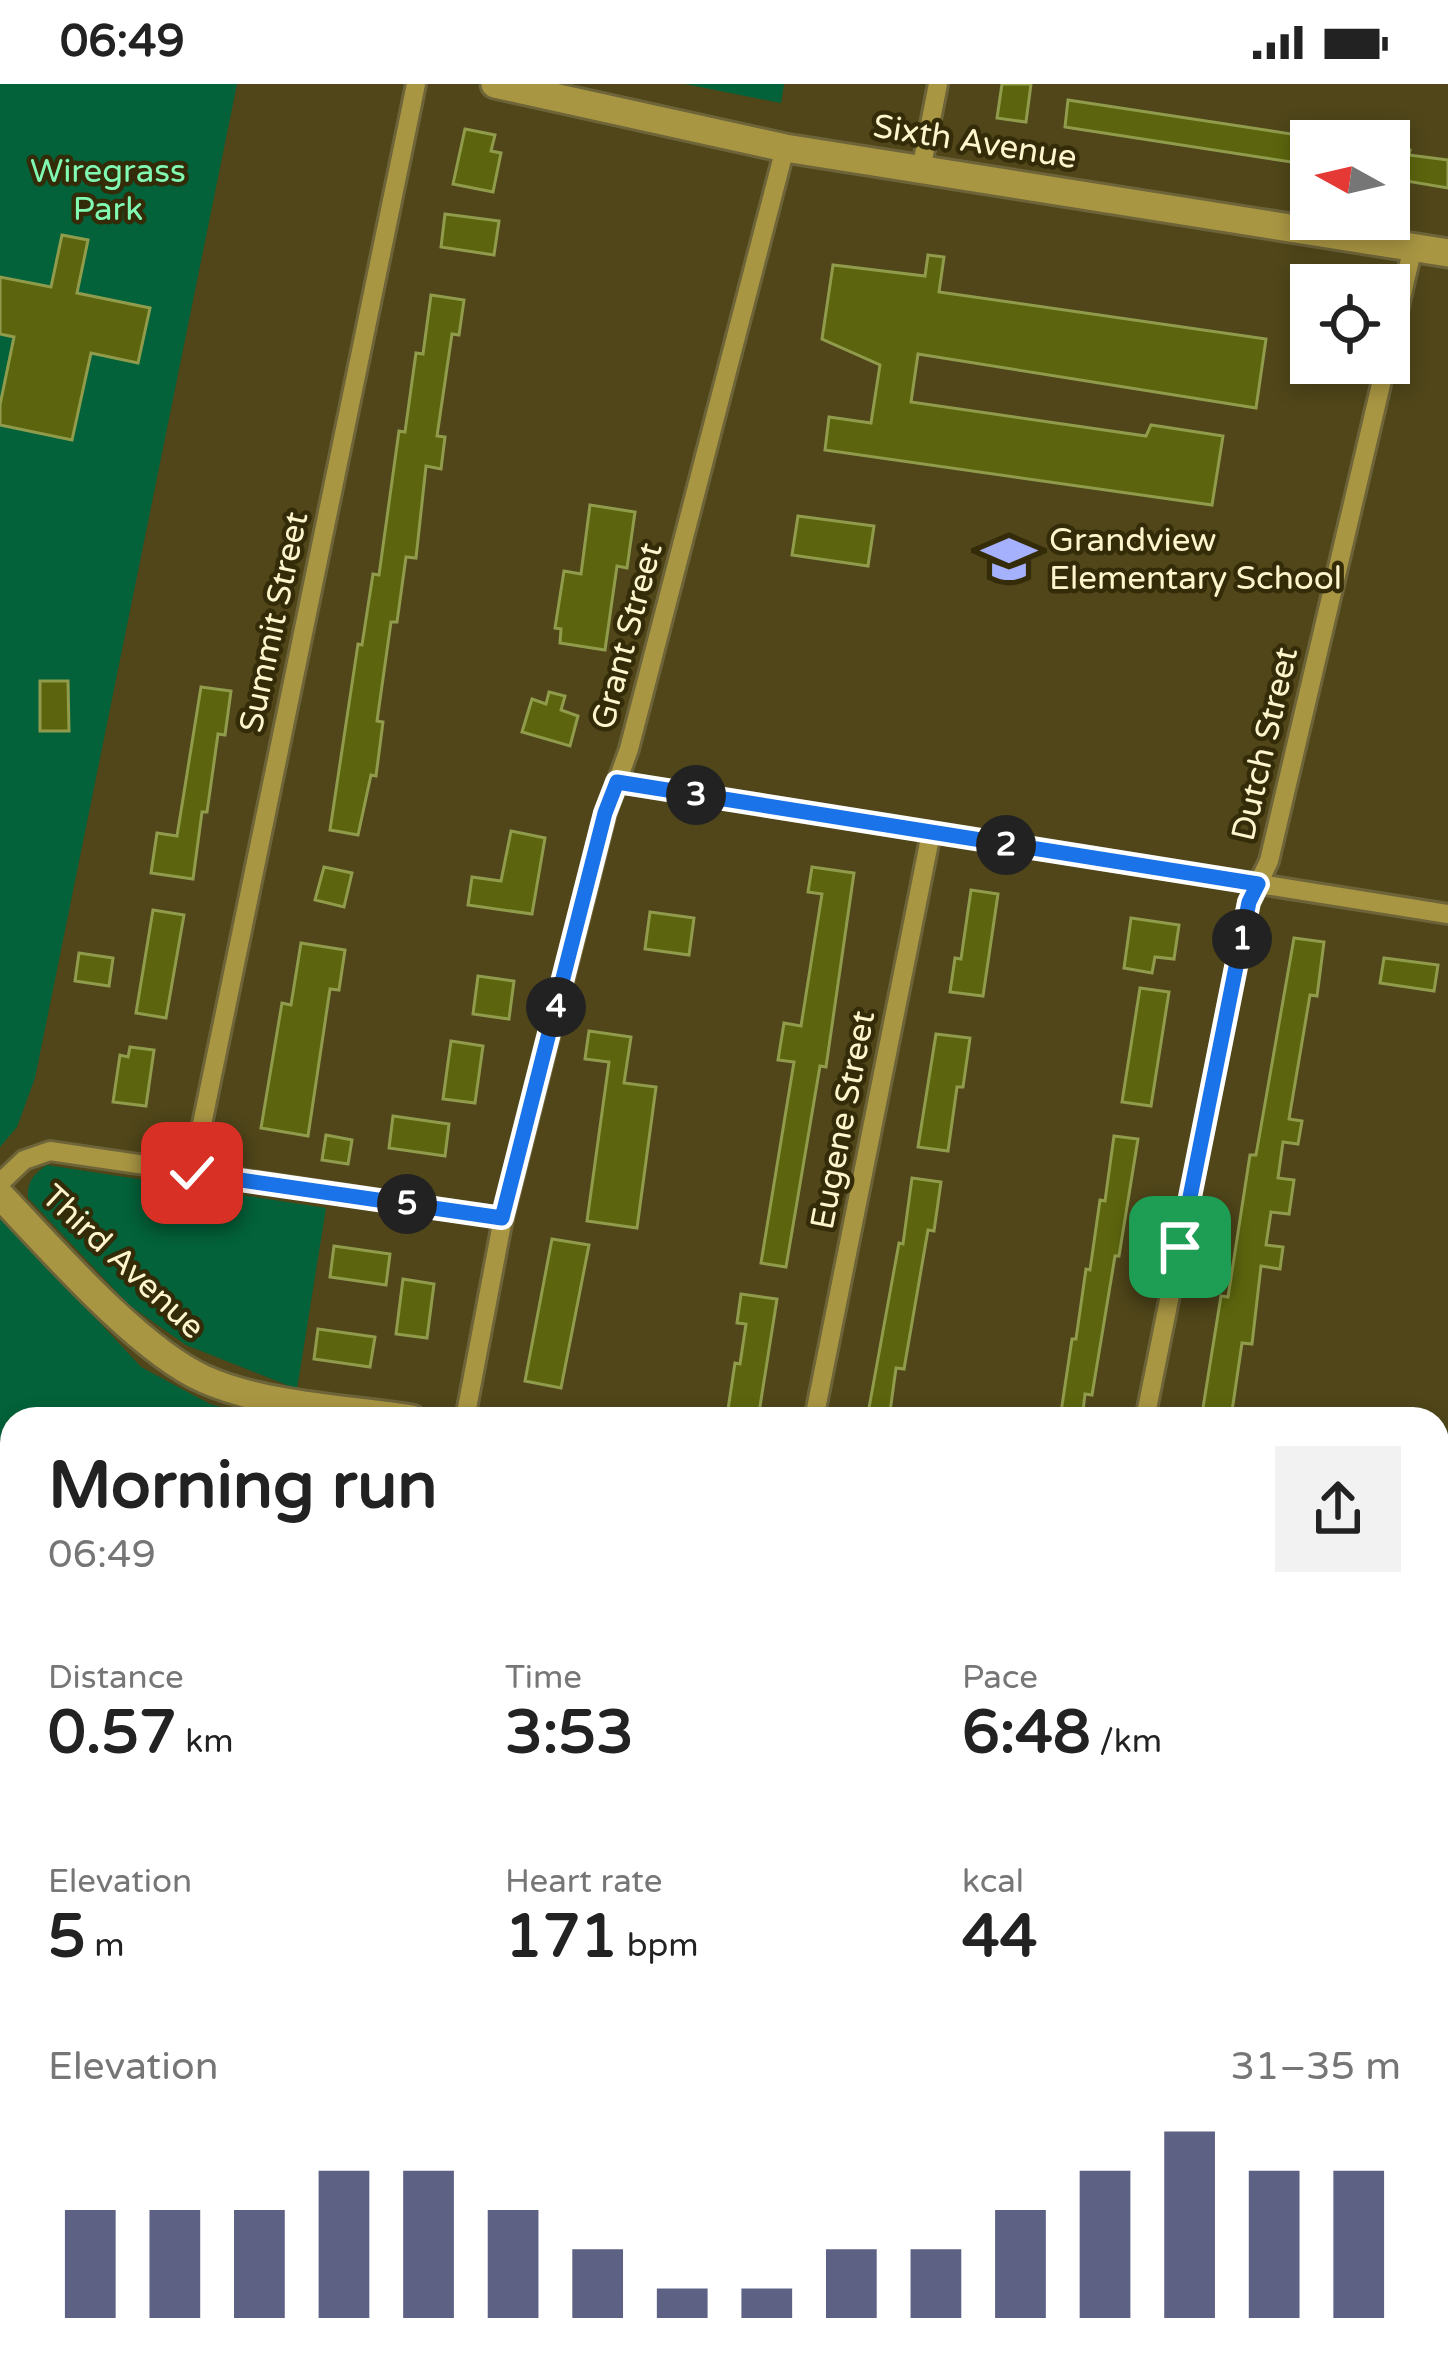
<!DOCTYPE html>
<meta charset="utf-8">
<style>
:root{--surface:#fff;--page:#f2f2f2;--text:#222;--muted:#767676;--accent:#5d6284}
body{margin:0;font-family:"Varela Round",sans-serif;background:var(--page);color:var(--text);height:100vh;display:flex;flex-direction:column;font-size:45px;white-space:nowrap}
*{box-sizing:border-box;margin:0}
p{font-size:39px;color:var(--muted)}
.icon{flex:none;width:66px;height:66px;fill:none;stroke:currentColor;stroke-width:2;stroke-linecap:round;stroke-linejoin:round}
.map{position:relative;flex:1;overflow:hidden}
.sheet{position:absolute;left:0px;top:1323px;width:1449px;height:972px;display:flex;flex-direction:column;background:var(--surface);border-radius:36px 36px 0 0;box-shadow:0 6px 18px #0003}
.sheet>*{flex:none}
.needle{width:78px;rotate:278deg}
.controls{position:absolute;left:1290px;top:36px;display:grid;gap:24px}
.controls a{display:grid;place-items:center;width:120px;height:120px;border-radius:0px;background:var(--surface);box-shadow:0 6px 18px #0003;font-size:60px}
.pin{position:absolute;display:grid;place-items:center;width:102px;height:102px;color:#fff;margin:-51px;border-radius:24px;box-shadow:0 6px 18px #0006}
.km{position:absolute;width:60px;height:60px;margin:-30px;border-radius:50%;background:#222;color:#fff;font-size:33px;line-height:60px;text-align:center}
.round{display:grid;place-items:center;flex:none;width:126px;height:126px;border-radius:0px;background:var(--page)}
.summary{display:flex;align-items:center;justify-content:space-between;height:204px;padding:0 48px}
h1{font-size:66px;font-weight:700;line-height:90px}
.figures{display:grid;grid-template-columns:repeat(3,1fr);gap:18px;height:204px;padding:12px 48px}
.figures div{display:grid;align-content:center}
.figures b{font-size:60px;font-weight:700}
.figures small{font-size:33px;font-weight:400}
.figures p{font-size:33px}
.chart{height:336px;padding:24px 48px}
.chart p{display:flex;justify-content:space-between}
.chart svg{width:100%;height:216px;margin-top:12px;stroke:var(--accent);stroke-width:6}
.status{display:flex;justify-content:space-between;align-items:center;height:84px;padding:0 60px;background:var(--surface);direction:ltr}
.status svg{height:33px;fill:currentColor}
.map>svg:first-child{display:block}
</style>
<div class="status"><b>06:49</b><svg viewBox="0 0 49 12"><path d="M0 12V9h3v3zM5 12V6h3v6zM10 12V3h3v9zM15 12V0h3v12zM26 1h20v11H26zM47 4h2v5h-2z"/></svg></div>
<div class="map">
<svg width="1448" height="2295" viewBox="0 0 1448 2295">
<rect width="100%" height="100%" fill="#50461a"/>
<g fill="#036239">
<path d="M 0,0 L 237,0 L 35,994 L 17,1043 L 0,1063 Z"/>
<path d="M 685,0 L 784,0 L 781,19 Z"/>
<path d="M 47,1081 L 326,1124 L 297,1305 L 186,1261 L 129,1221 L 28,1114 C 27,1097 33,1091 47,1081 Z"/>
<path d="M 0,1131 L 141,1283 L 210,1320 L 267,1335 L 12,1335 L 12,2283 L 122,2283 L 120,2295 L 0,2295 Z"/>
</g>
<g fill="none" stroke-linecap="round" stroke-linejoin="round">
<g stroke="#241d7f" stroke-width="6">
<path d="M 1437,1849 L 1448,1844"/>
<path d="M 0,2092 L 12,2094"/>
</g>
</g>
<g fill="#5c650d" stroke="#909c4c" stroke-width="3">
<path d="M 1002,0 L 1031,0 L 1026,38 L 997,34 Z"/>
<path d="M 1068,16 L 1311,53 L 1311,81 L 1065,43 Z"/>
<path d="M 465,45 L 495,51 L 491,67 L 501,69 L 493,108 L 453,100 Z"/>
<path d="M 1389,63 L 1410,66 L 1409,71 L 1448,76 L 1448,104 L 1389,94 Z"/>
<path d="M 445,130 L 499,137 L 494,171 L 441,163 Z"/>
<path d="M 62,151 L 88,156 L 77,209 L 150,224 L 138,279 L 91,269 L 72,356 L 0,341 L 0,321 L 14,253 L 0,250 L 0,193 L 51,203 Z"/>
<path d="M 928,171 L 944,173 L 939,208 L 1266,255 L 1256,324 L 918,270 L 911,318 L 1146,352 L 1151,341 L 1223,352 L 1212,421 L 825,366 L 829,333 L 871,339 L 880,281 L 822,255 L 833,181 L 925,192 Z"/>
<path d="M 431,211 L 464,216 L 459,251 L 452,250 L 437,352 L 445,353 L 441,385 L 426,382 L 416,474 L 406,473 L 397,538 L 391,538 L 377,637 L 383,638 L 376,692 L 371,691 L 358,751 L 330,746 L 358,560 L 362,561 L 373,490 L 379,491 L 399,347 L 405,348 L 416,269 L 423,270 Z"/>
<path d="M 590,421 L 635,428 L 627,484 L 617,482 L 605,566 L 560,559 L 561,545 L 555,544 L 564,487 L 581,490 Z"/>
<path d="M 798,432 L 874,442 L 868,482 L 792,471 Z"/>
<path d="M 40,597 L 68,597 L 69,647 L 40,647 Z"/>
<path d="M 201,603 L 231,607 L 225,651 L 218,650 L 207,728 L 202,728 L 193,795 L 151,789 L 157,749 L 177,752 Z"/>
<path d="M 549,608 L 565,612 L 561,626 L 578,632 L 570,662 L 522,648 L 532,615 L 546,620 Z"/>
<path d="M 511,747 L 545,754 L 532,830 L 468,821 L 472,793 L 501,797 Z"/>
<path d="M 324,783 L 352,789 L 344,823 L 315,816 Z"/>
<path d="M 812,783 L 854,789 L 826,983 L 820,982 L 786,1183 L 761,1179 L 794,978 L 778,976 L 784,939 L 801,942 L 822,810 L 808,808 Z"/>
<path d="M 971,806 L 998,810 L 983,912 L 950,908 L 955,874 L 961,875 Z"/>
<path d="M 153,826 L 184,831 L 166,934 L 136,929 Z"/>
<path d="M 650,828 L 694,834 L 689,871 L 645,865 Z"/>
<path d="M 1131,834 L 1179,841 L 1174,875 L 1155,873 L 1152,889 L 1124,884 Z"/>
<path d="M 1294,854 L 1324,858 L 1317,912 L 1310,911 L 1289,1035 L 1302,1037 L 1298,1060 L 1283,1058 L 1278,1094 L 1294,1096 L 1289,1130 L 1271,1128 L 1266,1161 L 1283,1163 L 1280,1185 L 1261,1182 L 1252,1260 L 1242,1259 L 1231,1334 L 1202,1330 L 1221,1212 L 1228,1213 L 1250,1071 L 1256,1071 Z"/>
<path d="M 301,859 L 345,866 L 339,906 L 330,905 L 308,1052 L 261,1044 L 282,919 L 291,921 Z"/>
<path d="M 79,869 L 113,874 L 109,902 L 75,897 Z"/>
<path d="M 1384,874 L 1438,881 L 1434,907 L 1380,899 Z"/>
<path d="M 478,892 L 514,897 L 509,935 L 473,930 Z"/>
<path d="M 1140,904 L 1169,908 L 1151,1022 L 1122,1018 Z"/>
<path d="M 589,947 L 631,953 L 624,999 L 656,1003 L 637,1144 L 587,1137 L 609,978 L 585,975 Z"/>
<path d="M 936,950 L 970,954 L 963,1003 L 957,1003 L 948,1067 L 918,1063 Z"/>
<path d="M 451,957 L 483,962 L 475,1019 L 443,1015 Z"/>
<path d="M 130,963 L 154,966 L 146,1022 L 113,1018 L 120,971 L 128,973 Z"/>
<path d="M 393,1032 L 449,1040 L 445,1072 L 389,1064 Z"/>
<path d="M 326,1051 L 352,1056 L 348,1080 L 322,1076 Z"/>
<path d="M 1114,1052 L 1138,1055 L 1119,1172 L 1115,1172 L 1092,1311 L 1085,1310 L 1082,1335 L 1060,1335 L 1072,1255 L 1076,1255 L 1086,1185 L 1090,1186 L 1100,1116 L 1105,1117 Z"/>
<path d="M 912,1094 L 941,1098 L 934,1147 L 928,1146 L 904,1285 L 896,1284 L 889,1335 L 867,1335 L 899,1159 L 903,1160 Z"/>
<path d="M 552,1155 L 589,1161 L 561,1304 L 525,1297 Z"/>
<path d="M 334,1162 L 390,1170 L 386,1201 L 330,1193 Z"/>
<path d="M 403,1195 L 434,1200 L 427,1254 L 396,1250 Z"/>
<path d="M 741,1210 L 777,1215 L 758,1335 L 727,1332 L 735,1279 L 740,1280 L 746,1240 L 737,1239 Z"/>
<path d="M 318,1245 L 375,1253 L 370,1283 L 314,1275 Z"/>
</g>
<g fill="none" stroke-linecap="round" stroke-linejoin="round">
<defs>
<g id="street">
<path d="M 921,86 L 938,0"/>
<path d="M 1389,265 L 1413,163"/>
<path d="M 617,698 L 1448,830"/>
<path d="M 192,1089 L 416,0"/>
<path d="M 0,1099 L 24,1076 L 50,1067 L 503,1134"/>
<path d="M 465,1335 L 503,1134 L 606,729 L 629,665 L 785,64"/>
<path d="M 814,1335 L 931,749"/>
<path d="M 1145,1335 L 1249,819 L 1269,777 L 1386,279"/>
<path d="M 139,2290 L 171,2295"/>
<path d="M 1118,2295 L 1120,2283"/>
</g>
<g id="secondary">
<path d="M 495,0 L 785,64 L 1448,169"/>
<path d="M 0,1111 C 50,1164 140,1267 204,1295 C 264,1322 347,1325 412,1335"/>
<path d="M 1437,1487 L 1448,1489"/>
<path d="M 1436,2295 L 1448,2231"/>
</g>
</defs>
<use href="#street" stroke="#6e6439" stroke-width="24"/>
<use href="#secondary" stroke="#6e6439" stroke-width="33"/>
<use href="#street" stroke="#a99643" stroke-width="18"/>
<use href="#secondary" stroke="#a99643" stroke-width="27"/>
</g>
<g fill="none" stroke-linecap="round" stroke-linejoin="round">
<defs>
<path id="route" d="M 192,1089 L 502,1134 L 605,729 L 617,698 L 1258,800 L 1249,818 L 1180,1163"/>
</defs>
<use href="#route" stroke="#fff" stroke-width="24"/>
<use href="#route" stroke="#1a73e8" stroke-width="15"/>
</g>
<defs>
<symbol id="school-bare" viewBox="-9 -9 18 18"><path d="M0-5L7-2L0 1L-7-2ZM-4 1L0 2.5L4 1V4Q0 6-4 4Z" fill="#a5b1fc" stroke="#342c08" stroke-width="2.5" paint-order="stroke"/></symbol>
</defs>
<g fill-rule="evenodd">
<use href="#school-bare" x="971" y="437" width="76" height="76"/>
</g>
<g text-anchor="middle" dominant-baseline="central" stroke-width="9" stroke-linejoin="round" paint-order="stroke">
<g font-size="33" fill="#fff5cd" stroke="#342c08">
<text transform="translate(975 58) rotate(9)">Sixth Avenue</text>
<text transform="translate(274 538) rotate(-78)">Summit Street</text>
<text transform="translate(627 552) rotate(-75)">Grant Street</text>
<text transform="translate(1265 660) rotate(-77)">Dutch Street</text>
<text transform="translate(843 1036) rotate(-79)">Eugene Street</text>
<text transform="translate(123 1178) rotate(43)">Third Avenue</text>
</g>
<g font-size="33" fill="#81fbb4" stroke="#342c08">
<text x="108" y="87">Wiregrass<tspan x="108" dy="38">Park</tspan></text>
</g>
<g font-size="33" fill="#fff5cd" stroke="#342c08" text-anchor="start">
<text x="1049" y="456">Grandview<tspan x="1049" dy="38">Elementary School</tspan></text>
</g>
</g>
</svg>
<div class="controls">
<a><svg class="needle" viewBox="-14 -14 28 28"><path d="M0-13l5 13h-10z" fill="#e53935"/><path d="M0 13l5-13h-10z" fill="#767676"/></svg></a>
<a><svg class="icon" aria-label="locate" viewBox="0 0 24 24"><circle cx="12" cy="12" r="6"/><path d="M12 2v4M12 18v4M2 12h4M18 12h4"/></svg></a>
</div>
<div class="pin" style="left:1180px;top:1163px;background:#1e9e55"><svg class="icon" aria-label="arrive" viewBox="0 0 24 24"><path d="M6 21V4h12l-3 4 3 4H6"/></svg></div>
<div class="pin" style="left:192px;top:1089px;background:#d93025"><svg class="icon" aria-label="check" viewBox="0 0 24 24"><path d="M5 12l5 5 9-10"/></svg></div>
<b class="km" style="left:1242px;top:855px">1</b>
<b class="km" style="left:1006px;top:761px">2</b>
<b class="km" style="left:696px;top:711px">3</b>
<b class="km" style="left:556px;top:923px">4</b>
<b class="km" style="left:407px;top:1120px">5</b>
<section class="sheet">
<div class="summary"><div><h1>Morning run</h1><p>06:49</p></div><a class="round"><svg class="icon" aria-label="share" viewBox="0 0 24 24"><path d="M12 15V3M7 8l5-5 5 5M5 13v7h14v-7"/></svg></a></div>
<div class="figures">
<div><p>Distance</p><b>0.57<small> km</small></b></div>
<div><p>Time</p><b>3:53</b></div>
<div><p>Pace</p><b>6:48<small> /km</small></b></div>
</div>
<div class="figures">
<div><p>Elevation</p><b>5<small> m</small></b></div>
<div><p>Heart rate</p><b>171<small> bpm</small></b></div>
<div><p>kcal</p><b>44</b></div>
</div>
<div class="chart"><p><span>Elevation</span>31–35 m</p>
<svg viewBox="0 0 160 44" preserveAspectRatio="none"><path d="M5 44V22M15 44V22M25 44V22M35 44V14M45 44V14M55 44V22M65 44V30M75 44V38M85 44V38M95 44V30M105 44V30M115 44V22M125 44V14M135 44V6M145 44V14M155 44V14"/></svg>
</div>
</section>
</div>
